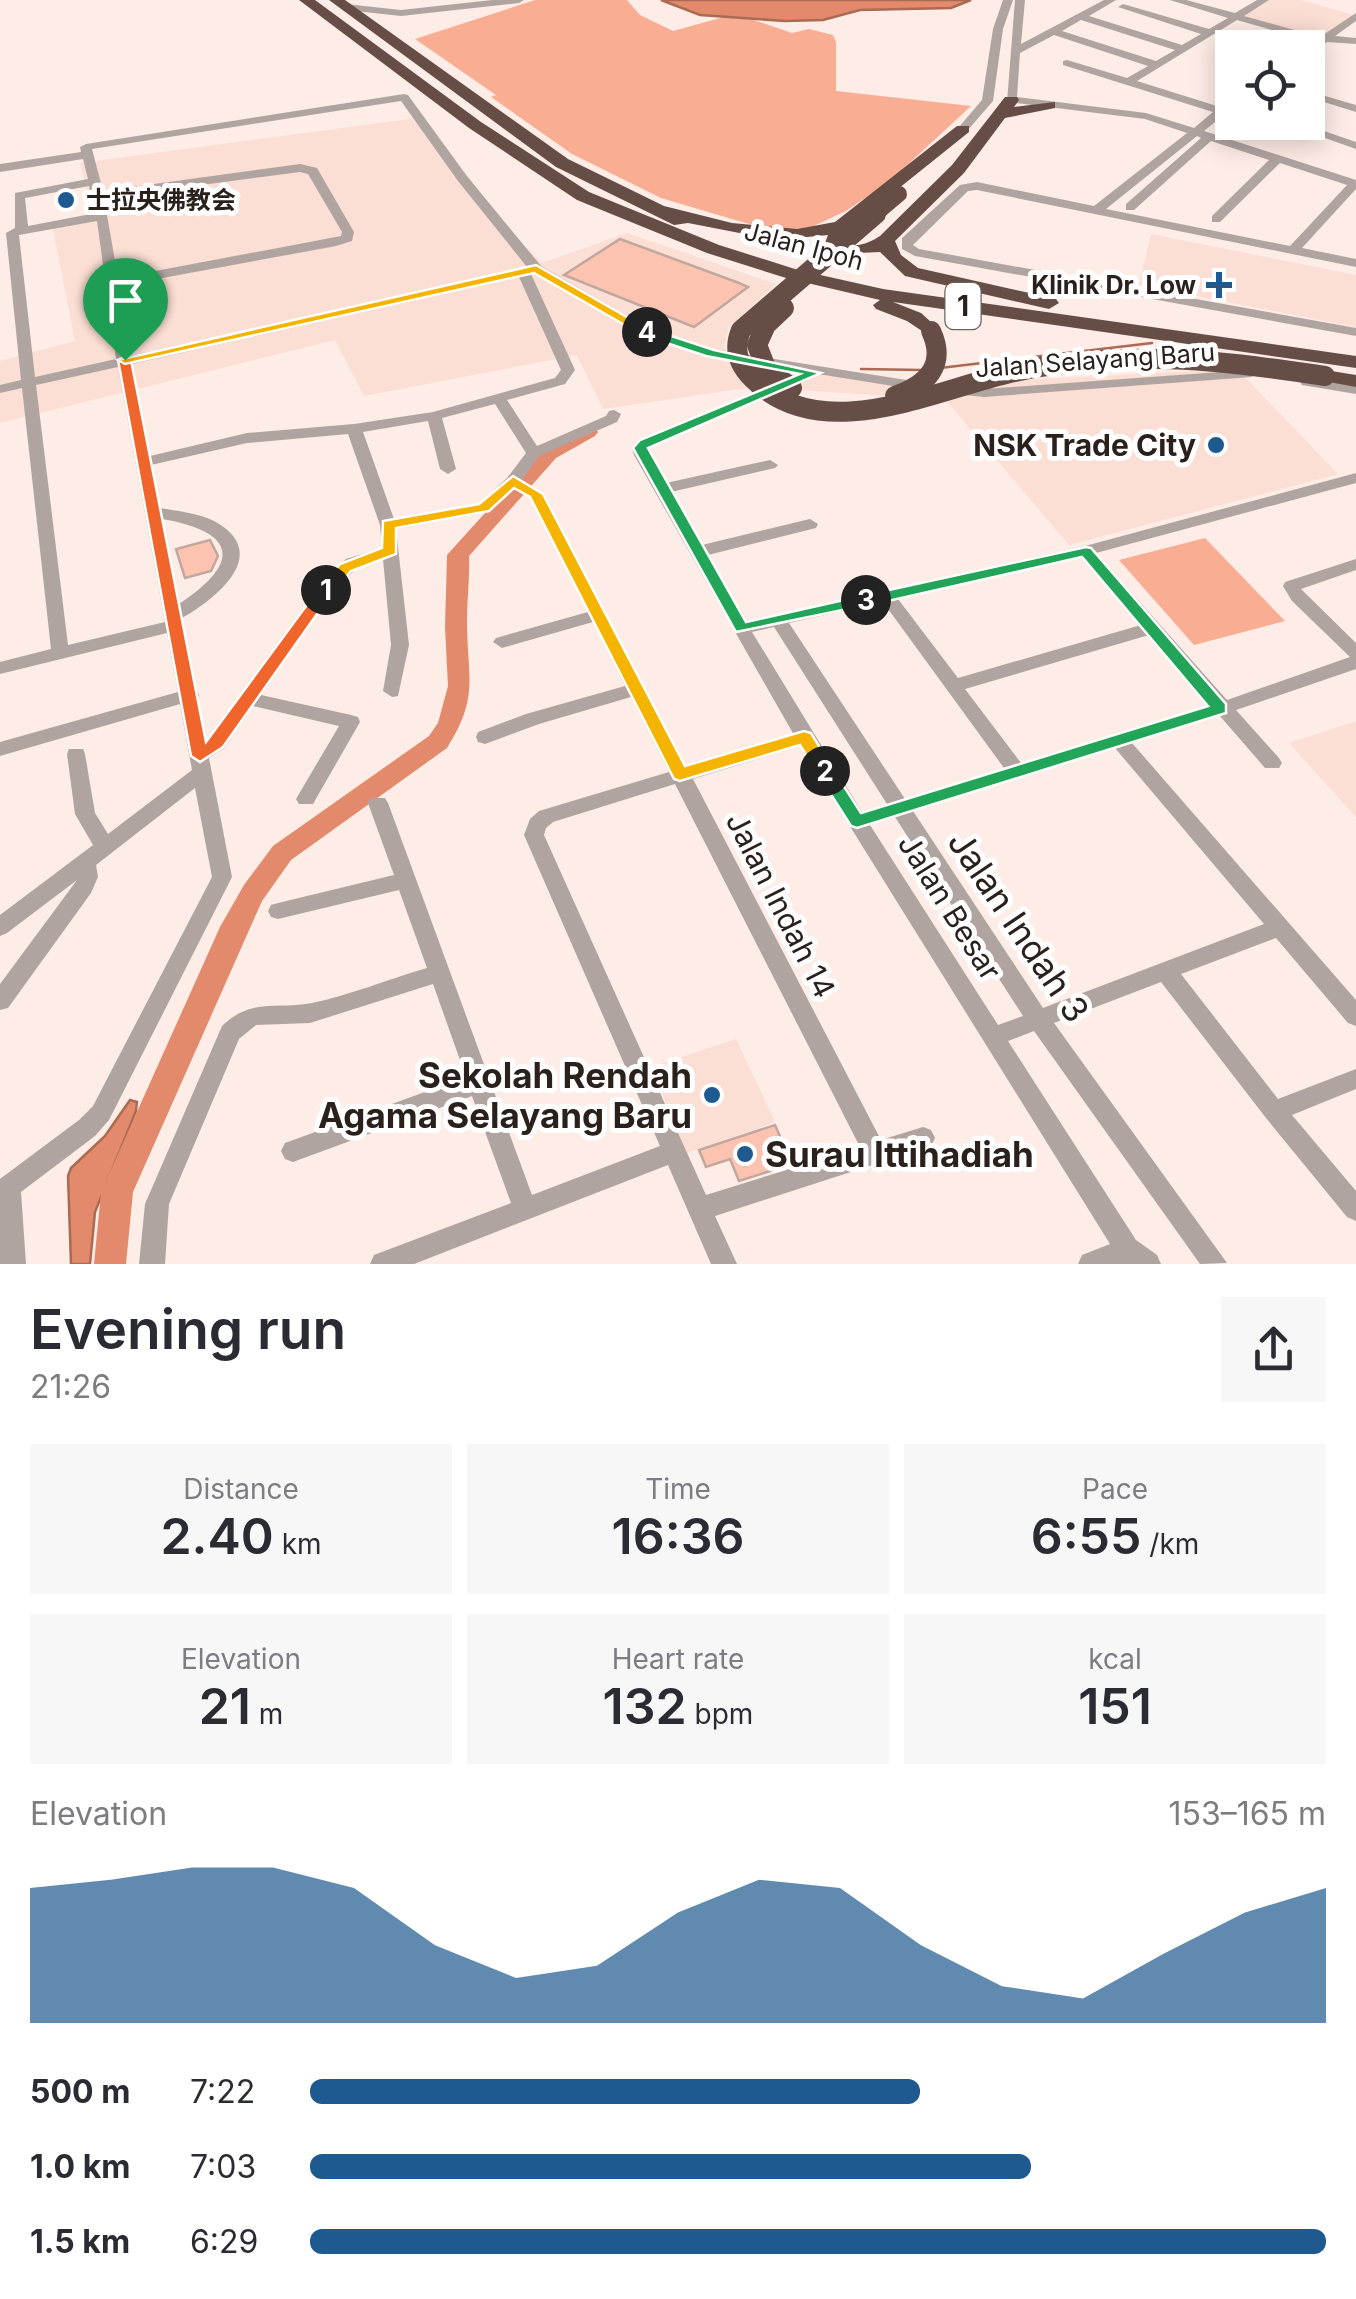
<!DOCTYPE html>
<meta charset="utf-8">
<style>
:root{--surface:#fff;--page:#f7f7f7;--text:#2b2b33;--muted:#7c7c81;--accent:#1e5990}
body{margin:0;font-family:Inter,"Noto Sans SC",sans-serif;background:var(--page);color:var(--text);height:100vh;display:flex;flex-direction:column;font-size:38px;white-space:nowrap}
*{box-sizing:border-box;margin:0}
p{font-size:32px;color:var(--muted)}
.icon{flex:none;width:55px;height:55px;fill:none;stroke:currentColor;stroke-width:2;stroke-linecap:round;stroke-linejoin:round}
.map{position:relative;height:1264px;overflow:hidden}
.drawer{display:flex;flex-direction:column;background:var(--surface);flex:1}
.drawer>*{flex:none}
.tools{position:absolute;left:1215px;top:30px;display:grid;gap:20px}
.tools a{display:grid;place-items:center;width:110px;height:110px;border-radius:0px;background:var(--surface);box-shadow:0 5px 25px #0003;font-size:50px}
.pin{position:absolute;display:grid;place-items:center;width:85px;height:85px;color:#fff;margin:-102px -42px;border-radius:50% 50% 50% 0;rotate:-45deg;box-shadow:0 0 10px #0007}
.pin .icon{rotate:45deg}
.km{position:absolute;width:50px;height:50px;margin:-25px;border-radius:50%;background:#222;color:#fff;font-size:28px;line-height:50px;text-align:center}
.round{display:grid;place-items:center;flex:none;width:105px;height:105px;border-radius:0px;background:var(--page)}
.head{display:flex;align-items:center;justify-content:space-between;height:170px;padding:0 30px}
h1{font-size:55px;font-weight:600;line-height:75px}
.figures{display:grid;grid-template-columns:repeat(3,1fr);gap:15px;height:170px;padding:10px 30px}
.figures div{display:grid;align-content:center;border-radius:0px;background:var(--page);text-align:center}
.figures b{font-size:50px;font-weight:600}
.figures small{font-size:28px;font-weight:400}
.figures p{font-size:28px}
.chart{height:280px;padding:20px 30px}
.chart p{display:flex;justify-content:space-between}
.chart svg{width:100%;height:180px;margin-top:10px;fill:var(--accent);opacity:.7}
ul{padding:0 30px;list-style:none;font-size:32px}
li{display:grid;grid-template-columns:160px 120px 1fr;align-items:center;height:75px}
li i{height:25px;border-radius:12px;background:var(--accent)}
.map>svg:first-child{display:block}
</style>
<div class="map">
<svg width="1356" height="1264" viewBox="0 0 1356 1264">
<rect width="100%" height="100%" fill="#feece6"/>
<g fill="#fbded4">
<path d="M 1267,0 L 1301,0 L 1354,15 L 1322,40 L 1240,17 Z"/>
<path d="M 424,117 L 506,228 L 542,263 L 627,233 L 776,284 L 729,327 L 724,349 L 791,364 L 944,384 L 1237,369 L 1338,474 L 1069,545 L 946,400 L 753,387 L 603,409 L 577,355 L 364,396 L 335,340 L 0,423 L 0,361 L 75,341 L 52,224 L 94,215 L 80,163 Z"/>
<path d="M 1151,234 L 1356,275 L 1356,327 L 1139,285 Z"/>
<path d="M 1356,721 L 1356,817 L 1289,743 Z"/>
<path d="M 736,1039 L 775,1122 L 687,1153 L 651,1067 Z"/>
</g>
<g fill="#f9ae93">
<path d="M 535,0 L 627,0 L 640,15 L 673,31 L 724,17 L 754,20 L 792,33 L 809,29 L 833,35 L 836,42 L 836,91 L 971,106 L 890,181 L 846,211 L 805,230 L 766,229 L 661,198 L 572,154 L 491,97 L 496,95 L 415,39 Z"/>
<path d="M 1205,538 L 1285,621 L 1194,645 L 1119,560 Z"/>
</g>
<g fill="#e28a6b" stroke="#ab6a53" stroke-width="2.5">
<path d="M 661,0 L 971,0 L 951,8 L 860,10 L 823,20 L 785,21 L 700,15 Z"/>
<path d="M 130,1100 L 137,1102 L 136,1111 L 95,1212 L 90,1264 L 71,1264 L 68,1176 L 71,1168 L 105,1136 Z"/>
</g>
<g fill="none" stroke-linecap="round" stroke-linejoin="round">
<g stroke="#ab6a53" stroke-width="2.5">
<path d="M 940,368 L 1152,343"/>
<path d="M 861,369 L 921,370"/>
</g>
<path fill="#e28a6b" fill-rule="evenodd" d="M 588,426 L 595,428 L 598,432 L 595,436 L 556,458 L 469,556 C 470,577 467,598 467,620 C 467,677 480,696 447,748 L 291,860 L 262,901 L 133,1192 L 126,1264 L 94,1264 L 101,1192 L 220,927 L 244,885 L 273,846 L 429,736 L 438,723 L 448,686 L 445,627 L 447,555 L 542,450 Z"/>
</g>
<g fill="#fcc4b0" stroke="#c2a79e" stroke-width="2.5">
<path d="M 620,239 L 739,283 L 748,287 L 694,327 L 564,275 Z"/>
<path d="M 210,540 L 218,556 L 211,571 L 185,578 L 176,549 Z"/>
<path d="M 775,1125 L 792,1164 L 739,1181 L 730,1159 L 706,1167 L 699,1150 Z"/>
</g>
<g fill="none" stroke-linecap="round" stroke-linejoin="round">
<g fill="#b0a4a0" fill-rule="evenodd">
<path d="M 492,0 L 524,0 L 519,3 L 401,16 L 346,10 L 341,7 L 346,4 L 401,10 Z"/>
<path d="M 1003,0 L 1013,0 L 1003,29 L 993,101 L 967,131 L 959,131 L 959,127 L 982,100 L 993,29 Z"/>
<path d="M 1015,0 L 1025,0 L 1021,44 L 1104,0 L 1116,0 L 1089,16 L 1182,45 L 1201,34 L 1118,7 L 1123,4 L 1209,29 L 1228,18 L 1170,0 L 1186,0 L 1235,13 L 1257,0 L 1269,0 L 1244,16 L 1320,37 L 1356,13 L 1356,21 L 1335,36 L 1356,38 L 1356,44 L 1327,42 L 1308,54 L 1306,48 L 1314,42 L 1237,20 L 1137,81 L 1220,107 L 1232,100 L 1232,108 L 1204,131 L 1356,180 L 1356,189 L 1302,248 L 1356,259 L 1356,267 L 977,190 L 968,191 L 913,245 L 919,249 L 1356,328 L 1356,336 L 915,256 L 902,249 L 902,238 L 960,185 L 977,182 L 1094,206 L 1187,133 L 1145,119 L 1007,102 ZM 1081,20 L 1175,50 L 1156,61 L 1062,31 ZM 1054,35 L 1148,66 L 1127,78 L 1067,60 L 1063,61 L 1063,65 L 1213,112 L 1194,128 L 1146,113 L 1017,97 L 1020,53 ZM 1197,136 L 1201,138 L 1126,204 L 1126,210 L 1134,210 L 1211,141 L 1269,160 L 1212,216 L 1212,222 L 1220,222 L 1280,163 L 1347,185 L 1290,246 L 1106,209 Z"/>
<path d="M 1308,91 L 1356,105 L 1356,112 L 1308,97 Z"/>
<path d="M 404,94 L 408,95 L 466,175 L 541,266 L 620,312 L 647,327 L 713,349 L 918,382 L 925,386 L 918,390 L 706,356 L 637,333 L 534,273 L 531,274 L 575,370 L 565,384 L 507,400 L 537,446 L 606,416 L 609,411 L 614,410 L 621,414 L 617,422 L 539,456 L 522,480 L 544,494 L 686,767 L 794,735 L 634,455 L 632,448 L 640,439 L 777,383 L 782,382 L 789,386 L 648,448 L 666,483 L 770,460 L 778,465 L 775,468 L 671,492 L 702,545 L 810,519 L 818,524 L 816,528 L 708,555 L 746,621 L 1085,546 L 1356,473 L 1356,483 L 1096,553 L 1227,700 L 1350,657 L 1292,601 L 1283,586 L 1285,582 L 1356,559 L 1356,570 L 1301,589 L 1356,643 L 1356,669 L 1236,710 L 1279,758 L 1282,763 L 1279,768 L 1265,768 L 1220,716 L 1132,743 L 1356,1000 L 1356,1026 L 1348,1023 L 1276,938 L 1181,974 L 1278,1099 L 1356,1069 L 1356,1089 L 1292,1115 L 1356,1191 L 1356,1221 L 1347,1217 L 1266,1118 L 1161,982 L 1054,1023 L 1227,1263 L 1200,1264 L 1034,1031 L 1008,1041 L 1136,1240 L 1157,1255 L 1161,1264 L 1078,1264 L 1082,1255 L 1110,1244 L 800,746 L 693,779 L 881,1140 L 923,1127 L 931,1130 L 935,1138 L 931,1146 L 715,1216 L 737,1264 L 711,1264 L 668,1165 L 414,1264 L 370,1264 L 374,1255 L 511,1203 L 472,1096 L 293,1162 L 285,1159 L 281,1151 L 285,1143 L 466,1077 L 433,984 L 310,1023 L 256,1025 L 239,1039 L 169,1204 L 165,1264 L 139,1264 L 145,1204 L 222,1026 C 252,997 276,1010 312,1003 C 350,995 389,979 427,968 L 399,890 L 278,919 L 271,917 L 268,911 L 271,905 L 278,903 L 394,875 L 368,803 L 371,798 L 385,798 L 388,803 L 532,1195 L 660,1146 L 524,835 L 530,819 L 539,811 L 669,772 L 631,697 L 539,724 L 485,744 L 478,742 L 476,737 L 478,732 L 526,714 L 625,686 L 593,622 L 502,648 L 493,642 L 496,638 L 588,612 L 530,497 L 514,488 L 490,512 L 396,529 L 409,645 L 398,696 L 392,697 L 383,691 L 391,645 L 383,559 L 358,567 L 335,589 L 261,695 L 351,715 L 358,717 L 360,722 L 313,804 L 299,804 L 296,799 L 339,726 L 253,706 L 224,748 L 209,758 L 232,877 L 109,1120 L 95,1136 L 21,1192 L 26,1264 L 0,1264 L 0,1179 L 79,1120 L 93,1106 L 212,877 L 195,788 L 96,865 L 98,877 L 91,893 L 8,1008 L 0,1010 L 0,984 L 77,880 L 7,933 L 0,936 L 0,915 L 93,845 L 75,814 L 67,754 L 69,749 L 83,749 L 85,754 L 95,813 L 108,834 L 192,770 L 180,704 L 0,756 L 0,742 L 178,692 L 167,633 L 0,674 L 0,662 L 51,649 L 22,388 L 0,393 L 0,385 L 21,380 L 6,233 L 15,228 L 15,193 L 88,179 L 83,159 L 0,172 L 0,164 L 81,152 L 80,147 L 86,144 ZM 401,101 L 458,181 L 527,267 L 130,356 L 119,286 L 336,246 L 352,241 L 354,232 L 317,168 L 300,164 L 103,191 L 92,149 ZM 300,172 L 308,174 L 342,232 L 341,236 L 118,278 L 104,198 ZM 89,186 L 96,213 L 28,226 L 25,198 ZM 97,221 L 116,359 L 35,377 L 19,235 ZM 519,277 L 561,370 L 555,378 L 433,412 L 354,424 L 247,433 L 150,456 L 132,364 ZM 118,367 L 165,622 L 68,645 L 36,385 ZM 495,404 L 526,453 L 507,478 L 479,504 L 394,519 L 363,432 L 428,421 L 440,469 L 448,474 L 456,469 L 442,418 ZM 348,434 L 380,525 L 382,548 L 346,559 L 323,581 L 206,741 L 197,698 L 199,695 L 196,690 L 182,618 C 217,598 273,553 214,521 C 198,513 177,511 160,508 L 151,465 L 247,443 ZM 162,519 C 238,532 241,563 179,604 ZM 1081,557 L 1141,625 L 958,678 L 898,599 ZM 883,602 L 1004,768 L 905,799 L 789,623 ZM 774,627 L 887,804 L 862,812 L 752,632 ZM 1149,635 L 1210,705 L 1021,763 L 965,689 ZM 1115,748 L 1264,924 L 1043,1008 L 913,811 ZM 675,784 L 860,1147 L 706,1195 L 544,835 L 546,828 L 553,822 ZM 895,817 L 1023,1016 L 998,1025 L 870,825 Z"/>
<path d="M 1280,122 L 1298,122 L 1356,142 L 1356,149 Z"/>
<path d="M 1247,370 L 1252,371 L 1252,377 L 984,397 L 954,394 L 947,390 L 954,386 L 984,389 Z"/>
<path d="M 1307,378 L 1356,386 L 1356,394 L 1302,385 L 1300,382 Z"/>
</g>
<g fill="#664e46" fill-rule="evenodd">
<path d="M 299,0 L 315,0 L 481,122 L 589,192 L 719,245 L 798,270 L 883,289 L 1356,356 L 1356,368 L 893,302 L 921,313 L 941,331 L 931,337 L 907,321 L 876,309 L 873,305 L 880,300 L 786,278 L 707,253 L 577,200 L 469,128 Z"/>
<path d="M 329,0 L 345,0 L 568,159 L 664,206 L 732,223 L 797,229 L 835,222 L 957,126 L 969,126 L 969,132 L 848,229 L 844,242 C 856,249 869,243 880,236 L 952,165 L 1005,97 L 1017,97 L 1019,100 L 1014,107 L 1055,102 L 1055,108 L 1005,118 L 964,173 L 895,241 L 901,255 L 918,268 L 1056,299 L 1059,303 L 1049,309 L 905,276 L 880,252 L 836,254 L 825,243 L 828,235 L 775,240 L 688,223 L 674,225 L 556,167 Z"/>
<path d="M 1325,370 L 1356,375 L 1356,387 L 1318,380 L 1315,376 L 1318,372 Z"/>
</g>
<path stroke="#664e46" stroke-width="16" d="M 873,216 L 899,194"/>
<g stroke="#664e46" stroke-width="20">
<path d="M 876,214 L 741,330 C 733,349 738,364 752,378 C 818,447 931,392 1006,374 C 1038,366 1071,362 1104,360 C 1179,355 1252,365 1325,376"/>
<path d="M 784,308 L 766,325 L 757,345 L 766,368 L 792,388"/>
<path d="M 895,396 C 927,385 947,365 931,331"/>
</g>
</g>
<path fill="#f0652b" stroke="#fff" stroke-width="2.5" d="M 125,356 L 131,360 L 206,742 L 320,587 L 334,590 L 223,747 L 200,762 L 191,756 L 118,360 Z"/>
<path fill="#f5b400" stroke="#fff" stroke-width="2.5" d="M 513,476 L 543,494 L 685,766 L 804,731 L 811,733 L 834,771 L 831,775 L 819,775 L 800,745 L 680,781 L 674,779 L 530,497 L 514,488 L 489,511 L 396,528 L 396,554 L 351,571 L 332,594 L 318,590 L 340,564 L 382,548 L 383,521 L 479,504 Z"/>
<path fill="#22a559" stroke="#fff" stroke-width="2.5" d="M 1086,547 L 1091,548 L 1226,704 L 1226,713 L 857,828 L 851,826 L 816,771 L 819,766 L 831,766 L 861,813 L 1208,706 L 1082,557 L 866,606 L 858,600 L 866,595 Z"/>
<path fill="#22a559" stroke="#fff" stroke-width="2.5" d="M 647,328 L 714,350 L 821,373 L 648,448 L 746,622 L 866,595 L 874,600 L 872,604 L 736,632 L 633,448 L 640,440 L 800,374 L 706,356 L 642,335 L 642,329 Z"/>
<path fill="#f5b400" stroke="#fff" stroke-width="2.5" d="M 536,265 L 653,332 L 642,335 L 534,273 L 125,364 L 118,360 Z"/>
<g fill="#1e5990" stroke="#fff" stroke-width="4">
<circle cx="66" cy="200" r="10"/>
<path d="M1214 270h10v10h10v10h-10v10h-10v-10h-10v-10h10z"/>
<circle cx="1216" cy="445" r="10"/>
<circle cx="712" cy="1095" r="10"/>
<circle cx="745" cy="1154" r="10"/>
</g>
<g text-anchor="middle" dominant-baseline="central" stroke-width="10" stroke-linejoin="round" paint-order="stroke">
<g font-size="25" font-weight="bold" fill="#2a201c" stroke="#fff" text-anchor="start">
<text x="86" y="200">士拉央佛教会</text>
<text x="1196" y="285" text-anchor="end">Klinik Dr. Low</text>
</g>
<g font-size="25" fill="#2a201c" stroke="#fff">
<text transform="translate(804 246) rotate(15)">Jalan Ipoh</text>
<text transform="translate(1095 360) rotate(-4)">Jalan Selayang Baru</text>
</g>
<rect fill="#fff" stroke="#6a6360" stroke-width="2.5" x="945.5" y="283" width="35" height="46" rx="8"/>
<g font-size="28" font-weight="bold" fill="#2a201c">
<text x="963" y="306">1</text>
</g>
<g font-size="30" font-weight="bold" fill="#2a201c" stroke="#fff" text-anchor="end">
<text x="1196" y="445">NSK Trade City</text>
</g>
<g font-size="30" fill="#2a201c" stroke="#fff">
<text transform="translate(781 905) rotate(63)">Jalan Indah 14</text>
<text transform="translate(950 907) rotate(58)">Jalan Besar</text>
</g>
<g font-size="35" fill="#2a201c" stroke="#fff">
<text transform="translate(1019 926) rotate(56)">Jalan Indah 3</text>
</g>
<g font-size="35" font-weight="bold" fill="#2a201c" stroke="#fff" text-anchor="end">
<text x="692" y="1075">Sekolah Rendah<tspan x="692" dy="40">Agama Selayang Baru</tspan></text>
<text x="765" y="1154" text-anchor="start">Surau Ittihadiah</text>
</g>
</g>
</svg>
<div class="tools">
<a><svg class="icon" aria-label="locate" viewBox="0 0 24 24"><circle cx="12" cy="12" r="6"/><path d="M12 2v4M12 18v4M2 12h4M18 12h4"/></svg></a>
</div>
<div class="pin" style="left:125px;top:360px;background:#1e9e55"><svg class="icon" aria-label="arrive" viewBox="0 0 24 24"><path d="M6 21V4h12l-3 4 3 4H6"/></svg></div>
<b class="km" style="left:326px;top:590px">1</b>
<b class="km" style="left:825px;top:771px">2</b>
<b class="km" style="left:866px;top:600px">3</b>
<b class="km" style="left:647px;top:332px">4</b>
</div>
<section class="drawer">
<div class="head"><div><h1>Evening run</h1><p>21:26</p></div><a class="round"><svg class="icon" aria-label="share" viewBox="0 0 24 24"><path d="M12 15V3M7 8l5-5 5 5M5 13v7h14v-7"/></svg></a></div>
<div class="figures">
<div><p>Distance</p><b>2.40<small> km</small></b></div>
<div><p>Time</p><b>16:36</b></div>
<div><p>Pace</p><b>6:55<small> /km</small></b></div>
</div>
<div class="figures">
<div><p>Elevation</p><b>21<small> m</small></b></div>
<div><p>Heart rate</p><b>132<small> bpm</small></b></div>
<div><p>kcal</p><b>151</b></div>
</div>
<div class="chart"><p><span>Elevation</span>153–165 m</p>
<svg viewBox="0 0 160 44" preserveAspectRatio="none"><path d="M0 44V11L10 9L20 6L30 6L40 11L50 25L60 33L70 30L80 17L90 9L100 11L110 25L120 35L130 38L140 27L150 17L160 11V44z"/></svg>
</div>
<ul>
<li><b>500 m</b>7:22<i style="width:60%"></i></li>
<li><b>1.0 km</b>7:03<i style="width:71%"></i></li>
<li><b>1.5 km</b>6:29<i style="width:100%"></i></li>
</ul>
</section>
